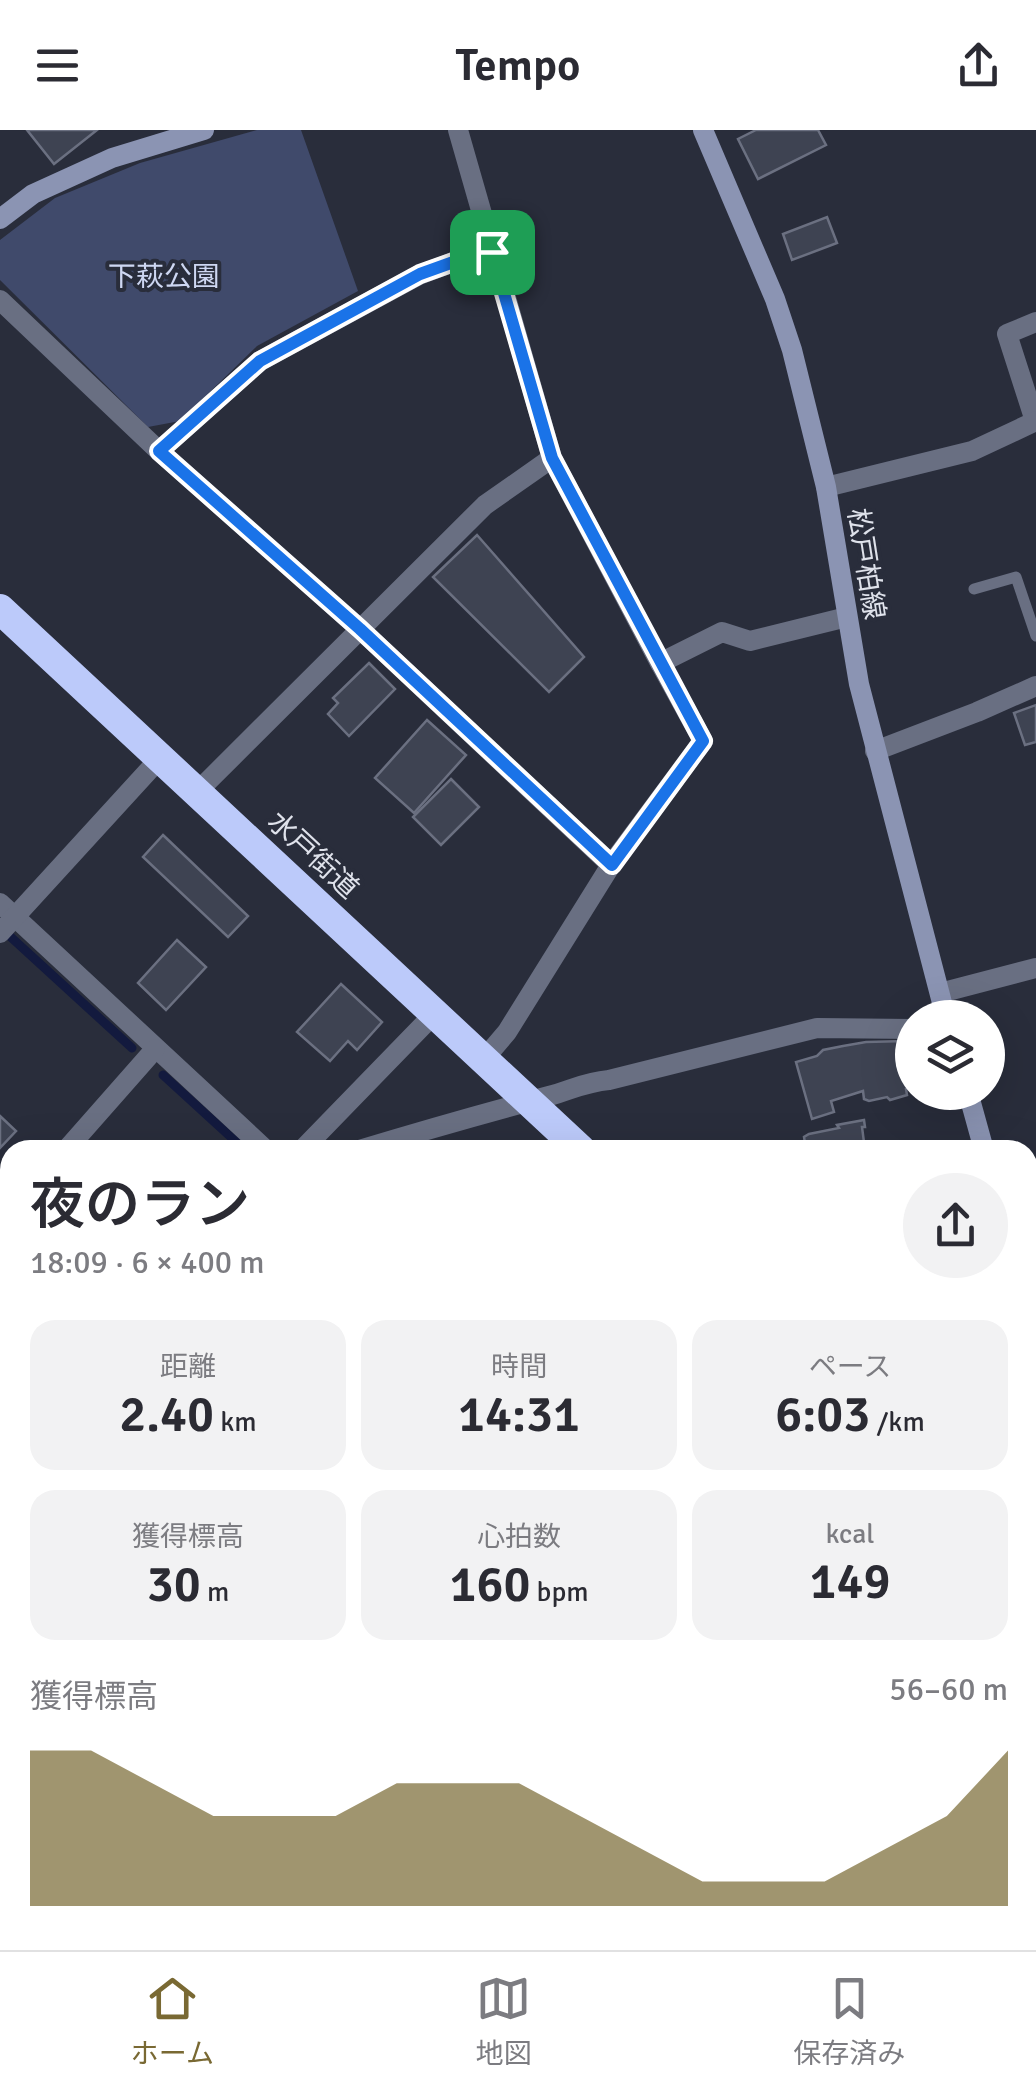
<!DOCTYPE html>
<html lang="ja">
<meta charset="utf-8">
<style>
:root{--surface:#fff;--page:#f2f2f3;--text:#2b2b33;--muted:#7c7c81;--line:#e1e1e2;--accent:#796933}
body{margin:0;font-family:Signika,"Noto Sans JP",sans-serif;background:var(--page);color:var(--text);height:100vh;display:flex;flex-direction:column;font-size:38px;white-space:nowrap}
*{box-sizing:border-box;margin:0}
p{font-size:32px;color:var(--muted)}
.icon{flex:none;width:55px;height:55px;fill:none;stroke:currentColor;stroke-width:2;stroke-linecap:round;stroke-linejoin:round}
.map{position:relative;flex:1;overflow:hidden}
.sheet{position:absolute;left:0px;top:1010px;width:1038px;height:810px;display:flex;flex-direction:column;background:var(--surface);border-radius:30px 30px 0 0;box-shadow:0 10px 40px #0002}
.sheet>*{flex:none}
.fabs{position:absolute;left:895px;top:870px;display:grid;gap:20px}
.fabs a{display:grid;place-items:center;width:110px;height:110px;border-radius:50%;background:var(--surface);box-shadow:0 10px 40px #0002;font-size:50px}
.pin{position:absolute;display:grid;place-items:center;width:85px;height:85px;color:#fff;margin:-42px;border-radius:20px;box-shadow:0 5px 15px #0006}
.round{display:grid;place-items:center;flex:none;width:105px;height:105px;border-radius:52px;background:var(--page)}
.overview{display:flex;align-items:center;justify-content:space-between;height:170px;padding:0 30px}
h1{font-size:55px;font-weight:600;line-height:75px}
.figures{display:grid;grid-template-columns:repeat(3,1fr);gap:15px;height:170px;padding:10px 30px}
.figures div{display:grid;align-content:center;border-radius:25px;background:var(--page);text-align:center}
.figures b{font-size:50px;font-weight:600}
.figures small{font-size:28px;font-weight:400}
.figures p{font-size:28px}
.chart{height:280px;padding:20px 30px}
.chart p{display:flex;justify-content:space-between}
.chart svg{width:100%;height:180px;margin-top:10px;fill:var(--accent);opacity:.7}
header{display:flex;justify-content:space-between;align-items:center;height:130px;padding:0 30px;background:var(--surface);font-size:45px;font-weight:600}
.dock{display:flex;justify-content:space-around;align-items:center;height:140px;border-top:2px solid var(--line);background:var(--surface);font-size:28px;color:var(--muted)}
.dock a{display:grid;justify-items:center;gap:5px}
.dock .current{color:var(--accent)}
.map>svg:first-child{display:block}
</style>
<header><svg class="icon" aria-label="menu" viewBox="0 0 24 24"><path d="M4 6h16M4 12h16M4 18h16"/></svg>Tempo<svg class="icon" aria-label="share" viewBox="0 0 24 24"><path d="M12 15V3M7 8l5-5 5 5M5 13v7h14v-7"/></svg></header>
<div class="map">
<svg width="1036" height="1820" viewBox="0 0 1036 1820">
<rect width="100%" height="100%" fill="#292d3b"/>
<path fill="#404a6b" d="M 257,0 L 301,0 L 358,161 L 257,216 L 180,291 L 148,297 L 0,150 L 0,110 L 55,68 L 140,33 Z"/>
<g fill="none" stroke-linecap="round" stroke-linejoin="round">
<g stroke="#131a3e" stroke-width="9">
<path d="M 2,799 L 132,918"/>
<path d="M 163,945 L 245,1020"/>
</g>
</g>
<g fill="#3e4352" stroke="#6b7081" stroke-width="2.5">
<path d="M 27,0 L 97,0 L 54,34 Z"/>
<path d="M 756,0 L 818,0 L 826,15 L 758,49 L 738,9 Z"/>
<path d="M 827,87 L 837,113 L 792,130 L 783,104 Z"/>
<path d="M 477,405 L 584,527 L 549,562 L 433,447 Z"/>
<path d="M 369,533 L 395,559 L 349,606 L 328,584 L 338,573 L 333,568 Z"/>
<path d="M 1036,575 L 1036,612 L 1025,615 L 1014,583 Z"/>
<path d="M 427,590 L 466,625 L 414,683 L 375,648 Z"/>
<path d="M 451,649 L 479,677 L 441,715 L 413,687 Z"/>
<path d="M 163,705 L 248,786 L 228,807 L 143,727 Z"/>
<path d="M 177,810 L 206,837 L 166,880 L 138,853 Z"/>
<path d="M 341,854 L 382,892 L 357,920 L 348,911 L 330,931 L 297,902 Z"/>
<path d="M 906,911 L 907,914 L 912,913 L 912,957 L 906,959 L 907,965 L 890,970 L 887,967 L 869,971 L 864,969 L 863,961 L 831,971 L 834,982 L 812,989 L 796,932 L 817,926 L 823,920 L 843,916 L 866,912 Z"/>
<path d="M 918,962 L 939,962 L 935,969 L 927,970 L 926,967 L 919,969 Z"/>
<path d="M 0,986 L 16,1001 L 0,1018 Z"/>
<path d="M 864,990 L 865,997 L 862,997 L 865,1020 L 806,1020 L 804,1007 L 809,1004 L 839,998 L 837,995 Z"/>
<path d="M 1032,1233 L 1036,1251 L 1028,1254 L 1028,1234 Z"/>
<path d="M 1036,1255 L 1036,1290 L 1028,1292 L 1028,1258 Z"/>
<path d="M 1033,1298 L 1034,1300 L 1036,1299 L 1036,1371 L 1028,1348 L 1028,1300 Z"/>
<path d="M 1028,1535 L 1036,1546 L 1036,1585 L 1028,1583 Z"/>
<path d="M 1028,1587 L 1036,1589 L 1036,1656 L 1028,1654 Z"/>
<path d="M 452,1810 L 461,1820 L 440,1820 Z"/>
<path d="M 484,1810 L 586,1810 L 579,1820 L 498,1820 Z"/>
<path d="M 869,1810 L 895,1810 L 894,1820 L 865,1820 Z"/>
</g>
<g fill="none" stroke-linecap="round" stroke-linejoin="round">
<path stroke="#898d98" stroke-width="5" stroke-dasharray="5 8" stroke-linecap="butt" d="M 479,1810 L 493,1820"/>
<g stroke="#696f82" stroke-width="11">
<path d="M 974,459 L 1016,447 L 1036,506"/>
<path d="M 909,1810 L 909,1820"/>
</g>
<g stroke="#696f82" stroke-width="20">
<path d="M 0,170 L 159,321 L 360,499 L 611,735"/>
<path d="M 1035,291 L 1007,204 L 1036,192"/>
<path d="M 159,321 L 260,231 L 419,145 L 459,130 L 492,121"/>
<path d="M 552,328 L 660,533"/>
<path d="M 826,357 L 972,321 L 1036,291"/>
<path d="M 875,621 L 977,582 L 1036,556"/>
<path d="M 198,661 L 485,375 L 552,328 L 458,0"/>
<path d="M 0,773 L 266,1020"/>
<path d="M 0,803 L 161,627"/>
<path d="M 940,863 L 1036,838"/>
<path d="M 484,929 L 507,902 L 611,735 L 703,611 L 660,533 L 722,502 L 750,511 L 847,487"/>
<path d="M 66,1020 L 155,919"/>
<path d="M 302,1020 L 434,884"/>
<path d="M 359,1020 C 422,1001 485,983 549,966 C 571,960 585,952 609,950 L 817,898 L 912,899"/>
<path d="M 0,1094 L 10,1083"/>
<path d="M 1028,1187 L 1036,1183"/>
<path d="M 0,1302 L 10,1292"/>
<path d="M 0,1520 L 10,1529"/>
<path d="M 0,1567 L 10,1565"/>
<path d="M 1028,1684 L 1036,1686"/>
<path d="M 346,1810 L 354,1820"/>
<path d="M 27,1820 L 31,1810"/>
<path d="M 701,1820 L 703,1810"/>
<path d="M 821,1820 L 821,1810"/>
</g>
<g stroke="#8b94b3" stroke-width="20">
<path d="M 703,0 L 775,169 L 792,220 L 826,357 L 859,554 L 946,888"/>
<path d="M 0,89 L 33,64 L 112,28 L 204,0"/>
<path d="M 968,962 L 984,1020"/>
<path d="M 1028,1150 L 1036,1172"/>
</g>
<g stroke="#bccafa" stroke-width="30">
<path d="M 0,479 L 581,1020"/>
<path d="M 1028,1467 L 1036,1477"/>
</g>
</g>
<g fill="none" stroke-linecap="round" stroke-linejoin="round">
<defs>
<path id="route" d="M 492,122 L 552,328 L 703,611 L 612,735 L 360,499 L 159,321 L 260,231 L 420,144 L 459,130 Z"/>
</defs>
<use href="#route" stroke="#fff" stroke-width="20"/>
<use href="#route" stroke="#1a73e8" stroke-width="12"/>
</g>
<g text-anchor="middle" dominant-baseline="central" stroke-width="8" stroke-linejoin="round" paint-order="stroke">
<g font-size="28" fill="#ced7f2" stroke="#292d3b">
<text x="164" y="147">下萩公園</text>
</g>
<g font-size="28" fill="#dfe2eb" stroke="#292d3b">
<text transform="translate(866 434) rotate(81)">松戸柏線</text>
<text transform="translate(313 725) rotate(43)">水戸街道</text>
</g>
</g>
</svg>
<div class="fabs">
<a><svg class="icon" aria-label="layers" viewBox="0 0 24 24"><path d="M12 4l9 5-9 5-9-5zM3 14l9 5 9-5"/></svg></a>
</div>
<div class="pin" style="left:492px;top:122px;background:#1e9e55"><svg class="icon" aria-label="arrive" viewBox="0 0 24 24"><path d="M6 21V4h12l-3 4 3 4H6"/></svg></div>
<section class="sheet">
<div class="overview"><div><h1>夜のラン</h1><p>18:09 · 6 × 400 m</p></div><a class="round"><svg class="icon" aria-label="share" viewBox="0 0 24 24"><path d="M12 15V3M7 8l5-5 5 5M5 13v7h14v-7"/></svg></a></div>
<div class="figures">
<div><p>距離</p><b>2.40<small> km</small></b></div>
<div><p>時間</p><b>14:31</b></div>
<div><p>ペース</p><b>6:03<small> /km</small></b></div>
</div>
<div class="figures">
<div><p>獲得標高</p><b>30<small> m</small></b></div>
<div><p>心拍数</p><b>160<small> bpm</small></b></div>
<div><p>kcal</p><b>149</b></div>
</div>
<div class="chart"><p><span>獲得標高</span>56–60 m</p>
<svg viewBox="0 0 160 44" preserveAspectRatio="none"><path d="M0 44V6L10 6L20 14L30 22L40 22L50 22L60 14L70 14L80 14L90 22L100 30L110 38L120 38L130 38L140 30L150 22L160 6V44z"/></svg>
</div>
</section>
</div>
<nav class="dock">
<a class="current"><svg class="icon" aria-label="home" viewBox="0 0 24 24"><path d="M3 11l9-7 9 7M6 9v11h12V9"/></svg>ホーム</a>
<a><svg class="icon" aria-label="map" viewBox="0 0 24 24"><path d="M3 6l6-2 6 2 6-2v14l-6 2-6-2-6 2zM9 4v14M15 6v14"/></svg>地図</a>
<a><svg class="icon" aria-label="saved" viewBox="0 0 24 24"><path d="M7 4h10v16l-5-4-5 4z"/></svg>保存済み</a>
</nav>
